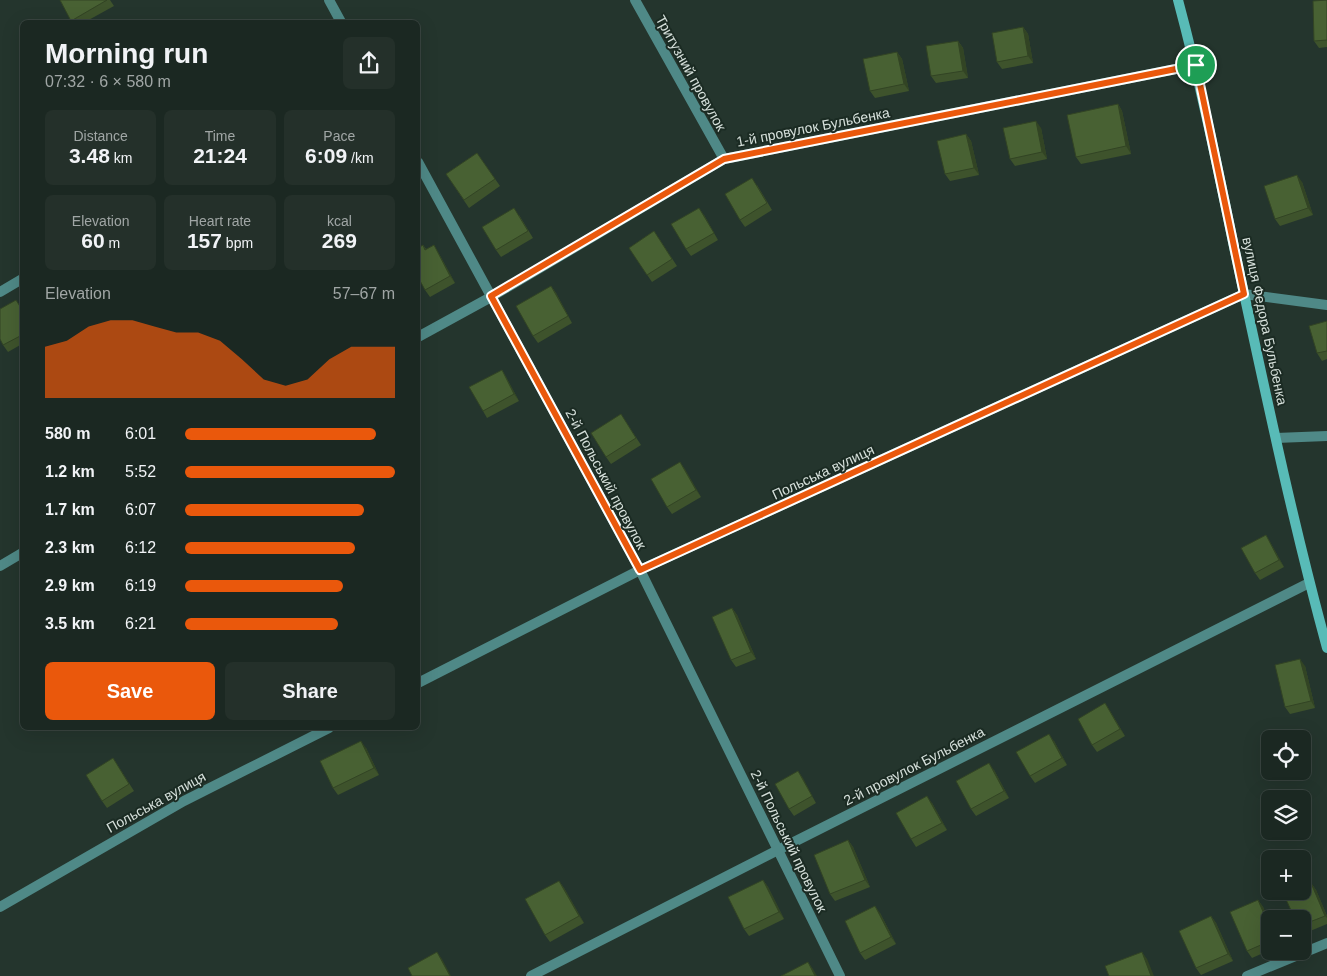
<!DOCTYPE html>
<meta charset="utf-8">
<style>
:root{--surface:#1b2822;--page:#24302a;--text:#f1f3f6;--muted:#a0a6a5;--line:#394440;--accent:#ea580c}
body{margin:0;font-family:Helvetica,sans-serif;background:var(--page);color:var(--text);height:100vh;display:flex;flex-direction:column;font-size:19px;white-space:nowrap}
*{box-sizing:border-box;margin:0}
p{font-size:16px;color:var(--muted)}
.icon{flex:none;width:28px;height:28px;fill:none;stroke:currentColor;stroke-width:2;stroke-linecap:round;stroke-linejoin:round}
.map{position:relative;flex:1;overflow:hidden}
.drawer{position:absolute;left:20px;top:20px;width:400px;height:710px;display:flex;flex-direction:column;background:var(--surface);border-radius:8px;box-shadow:0 5px 20px #0002,0 0 0 1px var(--line)}
.drawer>*{flex:none}
.buttons{position:absolute;left:1261px;top:730px;display:grid;gap:10px}
.buttons a{display:grid;place-items:center;width:50px;height:50px;border-radius:8px;background:var(--surface);box-shadow:0 5px 20px #0002,0 0 0 1px var(--line);font-size:25px}
.pin{position:absolute;display:grid;place-items:center;width:42px;height:42px;color:#fff;margin:-21px;border:2px solid #fff;border-radius:50%;box-shadow:0 1px 5px #0007}
.round{display:grid;place-items:center;flex:none;width:52px;height:52px;border-radius:8px;background:var(--page)}
.head{display:flex;align-items:center;justify-content:space-between;height:85px;padding:0 25px}
h1{font-size:28px;font-weight:800;line-height:38px}
.stats{display:grid;grid-template-columns:repeat(3,1fr);gap:8px;height:85px;padding:5px 25px}
.stats div{display:grid;align-content:center;border-radius:8px;background:var(--page);text-align:center}
.stats b{font-size:21px;font-weight:800}
.stats small{font-size:14px;font-weight:400}
.stats p{font-size:14px}
.chart{height:140px;padding:10px 25px}
.chart p{display:flex;justify-content:space-between}
.chart svg{width:100%;height:90px;margin-top:5px;fill:var(--accent);opacity:.7}
.cta{display:flex;gap:10px;margin-top:auto;padding:10px 25px}
.cta a{flex:1;height:58px;border-radius:8px;background:var(--accent);color:#fff;font-size:20px;font-weight:800;line-height:58px;text-align:center}
.cta a+a{background:var(--page);color:var(--text)}
ul{padding:0 25px;list-style:none;font-size:16px}
li{display:grid;grid-template-columns:80px 60px 1fr;align-items:center;height:38px}
li i{height:12px;border-radius:6px;background:var(--accent)}
.map>svg:first-child{display:block}
</style>
<div class="map">
<svg width="1327" height="976" viewBox="0 0 1327 976">
<rect width="100%" height="100%" fill="#24352d"/>
<g fill="none" stroke-linecap="round" stroke-linejoin="round">
<g stroke="#4f8987" stroke-width="10">
<path d="M 329,0 L 341,22"/>
<path d="M 635,0 L 724,159"/>
<path d="M 418,162 L 640,570 L 840,976"/>
<path d="M 0,292 L 22,279"/>
<path d="M 418,337 L 491,297 L 724,159 L 1196,65"/>
<path d="M 1276,438 L 1327,436"/>
<path d="M 0,566 L 22,553"/>
<path d="M 418,683 L 640,570 L 1244,294 L 1327,305"/>
<path d="M 0,907 L 184,801 L 329,728"/>
<path d="M 531,976 L 778,850 L 1309,583"/>
<path d="M 1247,976 L 1327,943"/>
</g>
<path stroke="#58bbb7" stroke-width="10" d="M 1178,0 C 1200,82 1217,164 1234,247 C 1263,381 1291,516 1327,648"/>
</g>
<g fill="#3e532c">
<path d="M 60,0 L 110,0 L 114,6 L 85,22 L 73,22 Z"/>
<path d="M 1327,0 L 1327,47 L 1319,48 L 1314,41 Z"/>
<path d="M 1023,27 L 1028,34 L 1033,63 L 1002,69 L 997,62 Z"/>
<path d="M 958,41 L 963,48 L 968,78 L 936,83 L 931,76 Z"/>
<path d="M 897,52 L 902,59 L 909,91 L 875,98 L 870,91 Z"/>
<path d="M 1118,104 L 1122,111 L 1131,154 L 1081,164 L 1076,157 Z"/>
<path d="M 1041,128 L 1047,159 L 1015,166 L 1010,159 Z"/>
<path d="M 966,134 L 971,141 L 979,175 L 950,181 L 945,174 Z"/>
<path d="M 477,153 L 500,186 L 469,208 L 446,174 Z"/>
<path d="M 1302,182 L 1313,215 L 1280,226 L 1275,219 Z"/>
<path d="M 757,185 L 772,210 L 745,227 L 740,220 Z"/>
<path d="M 519,215 L 533,238 L 501,257 L 496,250 Z"/>
<path d="M 704,215 L 718,240 L 691,256 L 686,249 Z"/>
<path d="M 654,231 L 677,266 L 652,282 L 629,248 Z"/>
<path d="M 423,245 L 426,249 L 434,245 L 438,252 L 455,283 L 430,297 L 425,290 L 418,253 Z"/>
<path d="M 551,286 L 556,293 L 572,323 L 538,343 L 533,336 Z"/>
<path d="M 22,308 L 22,344 L 8,352 L 3,345 Z"/>
<path d="M 1327,321 L 1327,359 L 1322,361 L 1317,353 Z"/>
<path d="M 502,370 L 506,377 L 519,401 L 487,418 L 483,411 Z"/>
<path d="M 626,422 L 641,445 L 611,464 L 606,457 Z"/>
<path d="M 680,462 L 701,497 L 672,514 L 667,507 Z"/>
<path d="M 1266,535 L 1270,542 L 1284,567 L 1260,580 L 1255,573 Z"/>
<path d="M 732,608 L 737,615 L 756,659 L 736,667 L 731,660 Z"/>
<path d="M 1305,666 L 1315,708 L 1290,714 L 1285,707 Z"/>
<path d="M 1105,703 L 1110,711 L 1125,736 L 1097,752 L 1092,745 Z"/>
<path d="M 1054,741 L 1067,765 L 1035,783 L 1030,776 Z"/>
<path d="M 366,748 L 379,775 L 338,795 L 333,788 Z"/>
<path d="M 113,758 L 134,791 L 107,808 L 102,801 Z"/>
<path d="M 994,770 L 1009,798 L 976,816 L 971,809 Z"/>
<path d="M 798,771 L 816,803 L 794,816 L 789,809 Z"/>
<path d="M 932,803 L 947,830 L 916,847 L 911,839 Z"/>
<path d="M 848,840 L 853,847 L 870,887 L 835,901 L 830,894 Z"/>
<path d="M 763,880 L 768,887 L 784,919 L 749,936 L 744,929 Z"/>
<path d="M 559,881 L 564,888 L 584,923 L 550,942 L 545,935 Z"/>
<path d="M 1311,883 L 1316,890 L 1327,916 L 1327,924 L 1303,934 L 1302,919 Z"/>
<path d="M 1258,900 L 1263,907 L 1270,924 L 1270,950 L 1252,958 L 1247,951 Z"/>
<path d="M 880,913 L 896,944 L 865,960 L 860,953 Z"/>
<path d="M 1211,916 L 1216,923 L 1233,961 L 1201,975 L 1196,968 Z"/>
</g>
<g fill="#324424">
<path d="M 1023,27 L 1028,34 L 1033,63 L 1028,56 Z"/>
<path d="M 958,41 L 963,48 L 968,78 L 963,71 Z"/>
<path d="M 897,52 L 902,59 L 909,91 L 904,84 Z"/>
<path d="M 1118,104 L 1122,111 L 1131,154 L 1126,146 Z"/>
<path d="M 1036,121 L 1041,128 L 1047,159 L 1042,152 Z"/>
<path d="M 966,134 L 971,141 L 979,175 L 974,168 Z"/>
<path d="M 1297,175 L 1302,182 L 1313,215 L 1308,208 Z"/>
<path d="M 699,208 L 704,215 L 718,240 L 714,233 Z"/>
<path d="M 434,245 L 438,252 L 455,283 L 450,276 Z"/>
<path d="M 551,286 L 556,293 L 572,323 L 568,316 Z"/>
<path d="M 502,370 L 506,377 L 519,401 L 514,394 Z"/>
<path d="M 680,462 L 685,469 L 701,497 L 696,490 Z"/>
<path d="M 1266,535 L 1270,542 L 1284,567 L 1279,560 Z"/>
<path d="M 732,608 L 737,615 L 756,659 L 751,652 Z"/>
<path d="M 1300,659 L 1305,666 L 1315,708 L 1311,701 Z"/>
<path d="M 1105,703 L 1110,711 L 1125,736 L 1120,729 Z"/>
<path d="M 1049,734 L 1054,741 L 1067,765 L 1062,758 Z"/>
<path d="M 361,741 L 366,748 L 379,775 L 374,768 Z"/>
<path d="M 989,763 L 994,770 L 1009,798 L 1004,791 Z"/>
<path d="M 798,771 L 803,778 L 816,803 L 812,796 Z"/>
<path d="M 927,796 L 932,803 L 947,830 L 942,823 Z"/>
<path d="M 848,840 L 853,847 L 870,887 L 865,880 Z"/>
<path d="M 763,880 L 768,887 L 784,919 L 779,912 Z"/>
<path d="M 559,881 L 564,888 L 584,923 L 579,916 Z"/>
<path d="M 1311,883 L 1316,890 L 1327,916 L 1327,918 L 1325,916 Z"/>
<path d="M 1258,900 L 1263,907 L 1270,924 L 1270,928 Z"/>
<path d="M 875,906 L 880,913 L 896,944 L 891,937 Z"/>
<path d="M 1211,916 L 1216,923 L 1233,961 L 1228,954 Z"/>
<path d="M 437,952 L 442,959 L 451,976 L 450,976 Z"/>
<path d="M 1142,952 L 1147,959 L 1154,976 L 1151,976 Z"/>
<path d="M 808,962 L 813,969 L 817,976 L 815,976 Z"/>
</g>
<g fill="#486133" stroke="#324424">
<path d="M 60,0 L 107,0 L 71,21 Z"/>
<path d="M 1327,0 L 1327,40 L 1314,41 L 1313,1 Z"/>
<path d="M 1023,27 L 1028,56 L 997,62 L 992,33 Z"/>
<path d="M 958,41 L 963,71 L 931,76 L 926,46 Z"/>
<path d="M 897,52 L 904,84 L 870,91 L 863,59 Z"/>
<path d="M 1118,104 L 1126,146 L 1076,157 L 1067,115 Z"/>
<path d="M 1036,121 L 1042,152 L 1010,159 L 1003,128 Z"/>
<path d="M 966,134 L 974,168 L 945,174 L 937,141 Z"/>
<path d="M 477,153 L 495,179 L 464,200 L 446,174 Z"/>
<path d="M 1297,175 L 1308,208 L 1275,219 L 1264,186 Z"/>
<path d="M 752,178 L 767,203 L 740,220 L 725,194 Z"/>
<path d="M 514,208 L 528,231 L 496,250 L 482,227 Z"/>
<path d="M 699,208 L 714,233 L 686,249 L 671,224 Z"/>
<path d="M 654,231 L 672,259 L 647,275 L 629,248 Z"/>
<path d="M 423,245 L 425,250 L 434,245 L 450,276 L 425,290 L 418,277 L 418,248 Z"/>
<path d="M 551,286 L 568,316 L 533,336 L 516,306 Z"/>
<path d="M 16,300 L 21,308 L 22,308 L 22,335 L 3,345 L 0,339 L 0,309 Z"/>
<path d="M 1327,321 L 1327,351 L 1317,353 L 1309,326 Z"/>
<path d="M 502,370 L 514,394 L 483,411 L 469,387 Z"/>
<path d="M 621,414 L 636,438 L 606,457 L 591,433 Z"/>
<path d="M 680,462 L 696,490 L 667,507 L 651,479 Z"/>
<path d="M 1266,535 L 1279,560 L 1255,573 L 1241,548 Z"/>
<path d="M 732,608 L 751,652 L 731,660 L 712,617 Z"/>
<path d="M 1300,659 L 1311,701 L 1285,707 L 1275,665 Z"/>
<path d="M 1105,703 L 1120,729 L 1092,745 L 1078,719 Z"/>
<path d="M 1049,734 L 1062,758 L 1030,776 L 1016,752 Z"/>
<path d="M 361,741 L 374,768 L 333,788 L 320,761 Z"/>
<path d="M 113,758 L 129,784 L 102,801 L 86,775 Z"/>
<path d="M 989,763 L 1004,791 L 971,809 L 956,781 Z"/>
<path d="M 798,771 L 812,796 L 789,809 L 775,784 Z"/>
<path d="M 927,796 L 942,823 L 911,839 L 896,813 Z"/>
<path d="M 848,840 L 865,880 L 830,894 L 814,855 Z"/>
<path d="M 763,880 L 779,912 L 744,929 L 728,897 Z"/>
<path d="M 559,881 L 579,916 L 545,935 L 525,899 Z"/>
<path d="M 1311,883 L 1325,916 L 1302,925 L 1302,919 L 1295,919 L 1284,895 L 1292,891 L 1302,891 L 1302,887 Z"/>
<path d="M 1258,900 L 1270,928 L 1270,941 L 1247,951 L 1230,912 Z"/>
<path d="M 875,906 L 891,937 L 860,953 L 845,921 Z"/>
<path d="M 1211,916 L 1228,954 L 1196,968 L 1179,931 Z"/>
<path d="M 437,952 L 450,976 L 412,976 L 408,968 Z"/>
<path d="M 1142,952 L 1151,976 L 1109,976 L 1105,966 Z"/>
<path d="M 808,962 L 815,976 L 781,976 Z"/>
</g>
<g fill="none" stroke-linecap="round" stroke-linejoin="round">
<defs>
<path id="route" d="M 1196,65 L 1244,294 L 640,570 L 491,296 L 724,159 Z"/>
</defs>
<use href="#route" stroke="#fff" stroke-width="10"/>
<use href="#route" stroke="#ea580c" stroke-width="6"/>
</g>
<g text-anchor="middle" dominant-baseline="central" stroke-width="4" stroke-linejoin="round" paint-order="stroke">
<g font-size="14" fill="#d6e0db" stroke="#1b2b23">
<text transform="translate(691 73) rotate(61)">Тритузний провулок</text>
<text transform="translate(813 127) rotate(-11)">1-й провулок Бульбенка</text>
<text transform="translate(1265 321) rotate(78)">вулиця Федора Бульбенка</text>
<text transform="translate(823 472) rotate(-25)">Польська вулиця</text>
<text transform="translate(606 479) rotate(62)">2-й Польський провулок</text>
<text transform="translate(914 766) rotate(-27)">2-й провулок Бульбенка</text>
<text transform="translate(156 802) rotate(-29)">Польська вулиця</text>
<text transform="translate(789 841) rotate(64)">2-й Польський провулок</text>
</g>
</g>
</svg>
<div class="buttons">
<a><svg class="icon" aria-label="locate" viewBox="0 0 24 24"><circle cx="12" cy="12" r="6"/><path d="M12 2v4M12 18v4M2 12h4M18 12h4"/></svg></a>
<a><svg class="icon" aria-label="layers" viewBox="0 0 24 24"><path d="M12 4l9 5-9 5-9-5zM3 14l9 5 9-5"/></svg></a>
<a>+</a>
<a>−</a>
</div>
<div class="pin" style="left:1196px;top:65px;background:#1e9e55"><svg class="icon" aria-label="arrive" viewBox="0 0 24 24"><path d="M6 21V4h12l-3 4 3 4H6"/></svg></div>
<section class="drawer">
<div class="head"><div><h1>Morning run</h1><p>07:32 · 6 × 580 m</p></div><a class="round"><svg class="icon" aria-label="share" viewBox="0 0 24 24"><path d="M12 15V3M7 8l5-5 5 5M5 13v7h14v-7"/></svg></a></div>
<div class="stats">
<div><p>Distance</p><b>3.48<small> km</small></b></div>
<div><p>Time</p><b>21:24</b></div>
<div><p>Pace</p><b>6:09<small> /km</small></b></div>
</div>
<div class="stats">
<div><p>Elevation</p><b>60<small> m</small></b></div>
<div><p>Heart rate</p><b>157<small> bpm</small></b></div>
<div><p>kcal</p><b>269</b></div>
</div>
<div class="chart"><p><span>Elevation</span>57–67 m</p>
<svg viewBox="0 0 160 44" preserveAspectRatio="none"><path d="M0 44V19L10 16L20 9L30 6L40 6L50 9L60 12L70 12L80 16L90 25L100 35L110 38L120 35L130 25L140 19L150 19L160 19V44z"/></svg>
</div>
<ul>
<li><b>580 m</b>6:01<i style="width:91%"></i></li>
<li><b>1.2 km</b>5:52<i style="width:100%"></i></li>
<li><b>1.7 km</b>6:07<i style="width:85%"></i></li>
<li><b>2.3 km</b>6:12<i style="width:81%"></i></li>
<li><b>2.9 km</b>6:19<i style="width:75%"></i></li>
<li><b>3.5 km</b>6:21<i style="width:73%"></i></li>
</ul>
<div class="cta"><a>Save</a><a>Share</a></div>
</section>
</div>
